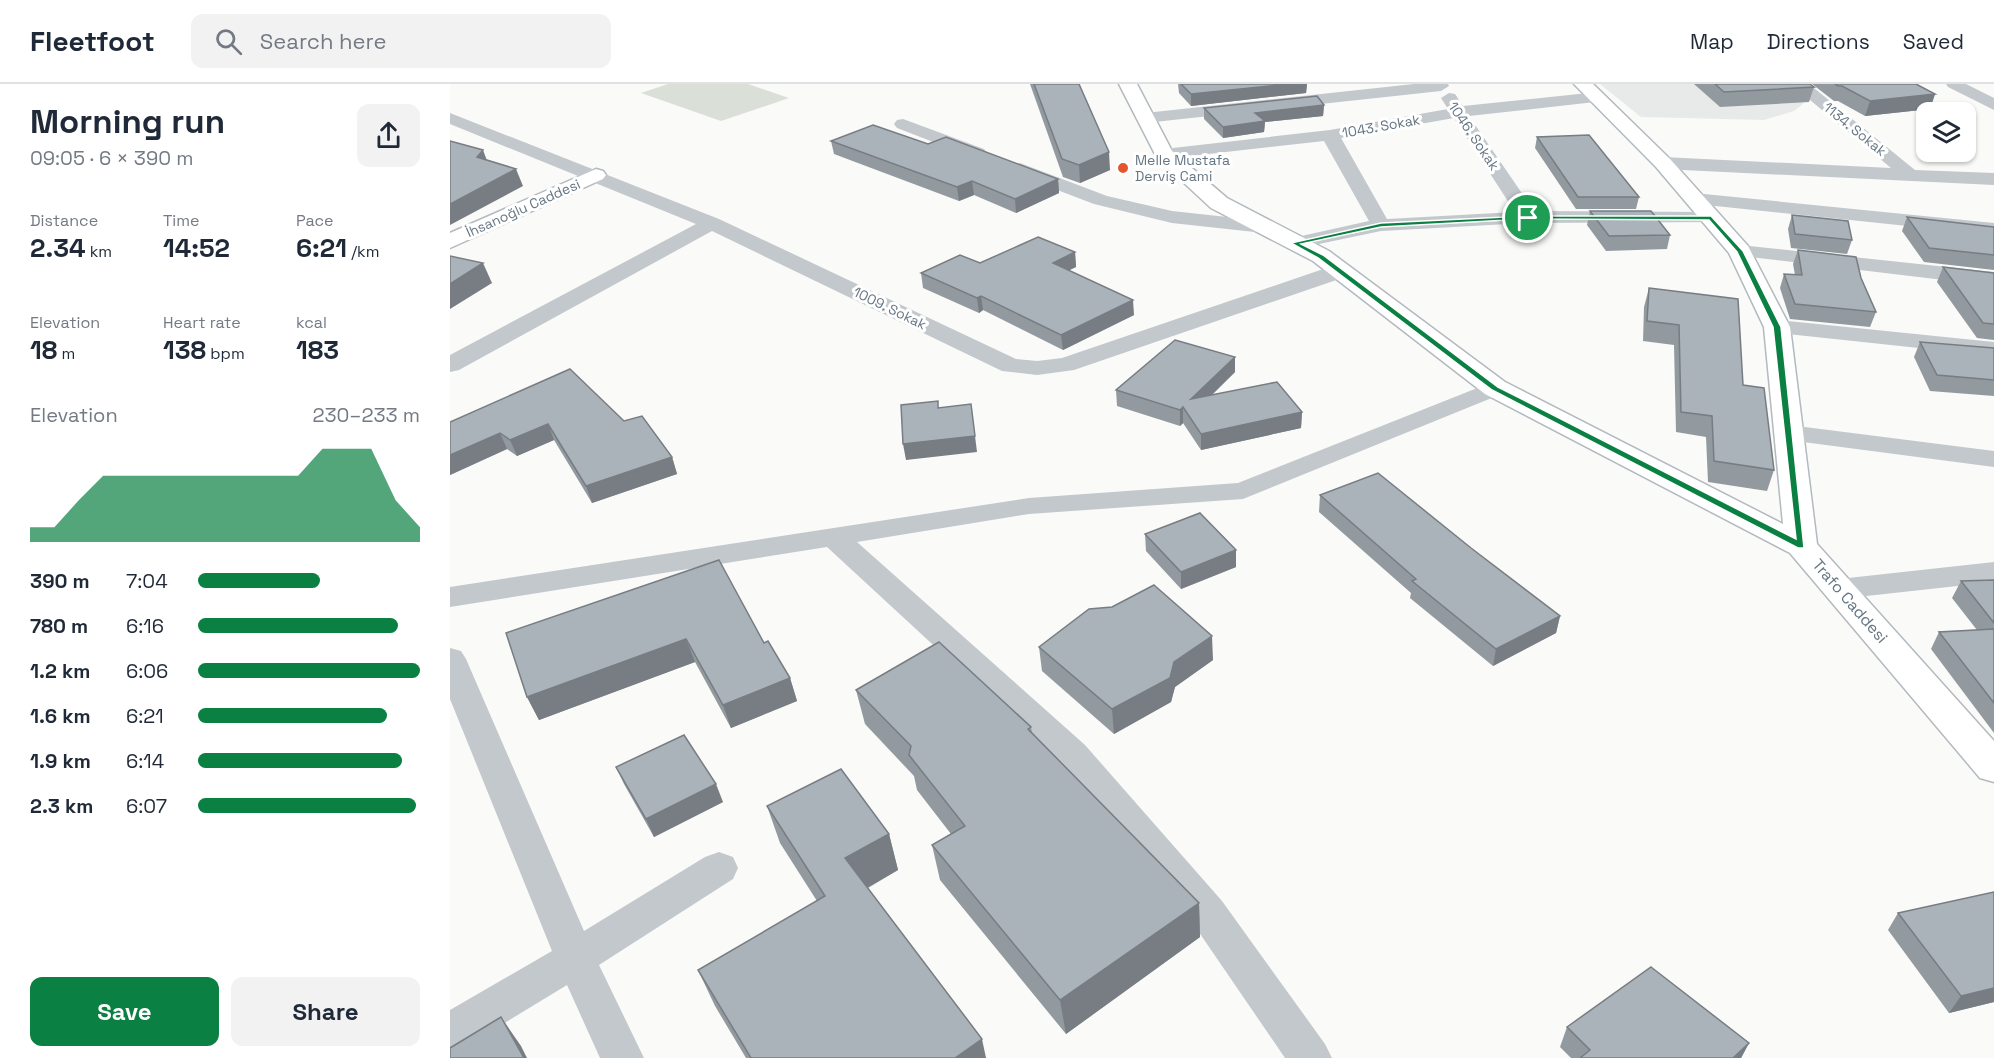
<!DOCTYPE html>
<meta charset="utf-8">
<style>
:root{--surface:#fff;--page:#f2f2f3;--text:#1f2937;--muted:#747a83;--line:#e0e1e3;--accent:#0b8043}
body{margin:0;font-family:"Space Grotesk",sans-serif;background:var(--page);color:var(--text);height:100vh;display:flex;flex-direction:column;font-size:22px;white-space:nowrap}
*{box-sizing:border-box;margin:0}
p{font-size:20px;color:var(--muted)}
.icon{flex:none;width:33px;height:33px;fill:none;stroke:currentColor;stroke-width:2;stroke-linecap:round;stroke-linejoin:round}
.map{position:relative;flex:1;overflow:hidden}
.drawer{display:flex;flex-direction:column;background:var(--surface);width:450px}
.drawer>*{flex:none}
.tools{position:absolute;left:1466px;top:18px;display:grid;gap:12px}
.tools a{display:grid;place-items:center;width:60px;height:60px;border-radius:12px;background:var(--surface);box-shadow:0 2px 4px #0004;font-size:30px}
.pin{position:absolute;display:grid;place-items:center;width:51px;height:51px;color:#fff;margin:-26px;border:3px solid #fff;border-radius:50%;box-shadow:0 2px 6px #0007}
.round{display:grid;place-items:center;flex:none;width:63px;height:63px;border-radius:12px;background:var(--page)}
.head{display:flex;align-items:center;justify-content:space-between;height:102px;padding:0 30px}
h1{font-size:33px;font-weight:800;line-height:45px}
.metrics{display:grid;grid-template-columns:repeat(3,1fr);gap:9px;height:102px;padding:6px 30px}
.metrics div{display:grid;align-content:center}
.metrics b{font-size:26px;font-weight:800}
.metrics small{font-size:16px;font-weight:400}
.metrics p{font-size:16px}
.chart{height:168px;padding:12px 30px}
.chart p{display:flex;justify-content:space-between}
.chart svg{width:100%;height:108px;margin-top:6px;fill:var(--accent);opacity:.7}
.action{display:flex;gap:12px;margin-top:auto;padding:12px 30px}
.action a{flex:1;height:69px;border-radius:12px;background:var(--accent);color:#fff;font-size:24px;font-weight:800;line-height:69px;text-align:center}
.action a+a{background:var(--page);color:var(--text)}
ul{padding:0 30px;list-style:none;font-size:20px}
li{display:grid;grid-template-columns:96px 72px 1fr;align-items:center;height:45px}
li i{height:15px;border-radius:8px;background:var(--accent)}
header{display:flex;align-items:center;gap:36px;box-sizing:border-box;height:84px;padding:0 30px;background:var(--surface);border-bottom:2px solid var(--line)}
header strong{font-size:28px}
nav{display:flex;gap:33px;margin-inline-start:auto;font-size:21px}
.search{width:420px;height:54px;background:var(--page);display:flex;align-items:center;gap:15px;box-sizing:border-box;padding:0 21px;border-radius:12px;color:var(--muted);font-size:22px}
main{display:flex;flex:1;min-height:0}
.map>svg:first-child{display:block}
</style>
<header>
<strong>Fleetfoot</strong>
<div class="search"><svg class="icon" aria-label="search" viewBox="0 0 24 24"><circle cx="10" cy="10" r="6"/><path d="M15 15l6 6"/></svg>Search here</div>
<nav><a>Map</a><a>Directions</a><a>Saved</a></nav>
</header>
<main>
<section class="drawer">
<div class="head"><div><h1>Morning run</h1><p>09:05 · 6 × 390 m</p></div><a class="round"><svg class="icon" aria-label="share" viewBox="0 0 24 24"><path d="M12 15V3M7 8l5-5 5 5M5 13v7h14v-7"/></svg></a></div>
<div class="metrics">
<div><p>Distance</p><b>2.34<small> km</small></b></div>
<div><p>Time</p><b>14:52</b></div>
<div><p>Pace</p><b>6:21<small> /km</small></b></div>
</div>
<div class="metrics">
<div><p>Elevation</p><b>18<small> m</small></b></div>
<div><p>Heart rate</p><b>138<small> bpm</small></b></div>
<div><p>kcal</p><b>183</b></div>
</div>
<div class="chart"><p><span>Elevation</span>230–233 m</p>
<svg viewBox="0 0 160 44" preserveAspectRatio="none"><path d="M0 44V38L10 38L20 27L30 17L40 17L50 17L60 17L70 17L80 17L90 17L100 17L110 17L120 6L130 6L140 6L150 27L160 38V44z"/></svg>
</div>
<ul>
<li><b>390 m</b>7:04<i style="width:55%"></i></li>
<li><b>780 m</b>6:16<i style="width:90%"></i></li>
<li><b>1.2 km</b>6:06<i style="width:100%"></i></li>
<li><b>1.6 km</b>6:21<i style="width:85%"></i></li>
<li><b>1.9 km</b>6:14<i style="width:92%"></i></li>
<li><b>2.3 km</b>6:07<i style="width:98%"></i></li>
</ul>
<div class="action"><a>Save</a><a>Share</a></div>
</section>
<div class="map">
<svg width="1544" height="974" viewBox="0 0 1544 974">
<rect width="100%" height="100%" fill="#fafaf8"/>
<path fill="#e8e9e9" d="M 1150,0 L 1329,0 L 1354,19 L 1344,27 L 1314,36 L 1191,33 Z"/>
<path fill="#dadfd7" d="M 218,0 L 298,0 L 339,14 L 271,37 L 191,9 Z"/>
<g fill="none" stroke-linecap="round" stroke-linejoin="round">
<defs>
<g id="secondary">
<path d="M 669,0 L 687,0 L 722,67 L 777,114 L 879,167 L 1055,298 L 1333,440 L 1314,243 L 1279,169 L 1206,83 L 1124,0 L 1143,0 L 1220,75 L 1298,162 L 1340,243 L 1367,460 L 1544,657 L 1544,698 L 1530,694 L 1340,469 L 1035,310 L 863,177 L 761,124 L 707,74 Z"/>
<path d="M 146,85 L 153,87 L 156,91 L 153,95 L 0,164 L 0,149 Z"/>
</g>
</defs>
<use href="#secondary" stroke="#b3babf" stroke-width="3"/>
<g fill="#c3c8cc" fill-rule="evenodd">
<path d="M 964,0 L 998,0 L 999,2 L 991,7 L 695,39 L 689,38 L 686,34 L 689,30 L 695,29 Z"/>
<path d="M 1341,0 L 1359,0 L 1465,86 L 1544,89 L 1544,101 L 1213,85 L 1206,83 L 1204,79 L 1206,75 L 1213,73 L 1441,84 Z"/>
<path d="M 1496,0 L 1516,0 L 1544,14 L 1544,26 L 1498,3 Z"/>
<path d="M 1148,8 L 1156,13 L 1154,17 L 1019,32 L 1084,127 L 1261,128 L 1268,130 L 1271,134 L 1268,138 L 1078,139 L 931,147 L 845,165 L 838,163 L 835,159 L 838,155 L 919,137 L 874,57 L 714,75 L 708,74 L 705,70 L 708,66 L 714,65 L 880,46 L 998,25 L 991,14 L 999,9 L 1005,10 L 1013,22 ZM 1004,34 L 1065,128 L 937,135 L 891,54 Z"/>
<path d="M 0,29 L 269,135 L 566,275 L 587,277 L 612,274 L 882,182 L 890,181 L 898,182 L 901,187 L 898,192 L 624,286 L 587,291 L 552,287 L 262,147 L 9,286 L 0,288 L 0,271 L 246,140 L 0,40 Z"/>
<path d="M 453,35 L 534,65 L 537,69 L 534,73 L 522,73 L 447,44 L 444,40 L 447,36 Z"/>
<path d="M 570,79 L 657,112 L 722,127 L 814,137 L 821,139 L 824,143 L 821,147 L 814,149 L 722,139 L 644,120 L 563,89 L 561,85 L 563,81 Z"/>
<path d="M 1244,109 L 1544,139 L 1544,151 L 1237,119 L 1234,115 L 1237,111 Z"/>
<path d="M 1290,161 L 1544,188 L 1544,202 L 1283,171 L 1280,167 L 1283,163 Z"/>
<path d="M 1327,236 L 1544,258 L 1544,272 L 1319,248 L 1315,243 L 1319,238 Z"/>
<path d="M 1045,297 L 1054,299 L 1057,304 L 1054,309 L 793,415 L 579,430 L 407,458 L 635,661 L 772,817 L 875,960 L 882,974 L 835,974 L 744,841 L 611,679 L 377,463 L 0,523 L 0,503 L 579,414 L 788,399 Z"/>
<path d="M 1339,341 L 1544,367 L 1544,383 L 1330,355 L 1326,349 L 1330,343 Z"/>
<path d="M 1544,478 L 1544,498 L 1389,515 L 1378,512 L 1374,505 L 1378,498 L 1389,495 Z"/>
<path d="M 0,564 L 11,567 L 16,575 L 134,847 L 255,773 L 269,768 L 283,773 L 288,784 L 283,795 L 149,881 L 194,974 L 150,974 L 117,901 L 15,963 L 0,969 L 0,926 L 102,867 L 0,615 Z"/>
</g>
<use href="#secondary" fill="#fff" fill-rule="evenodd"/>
</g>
<g fill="#929a9f">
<path d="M 580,0 L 629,0 L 660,86 L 630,99 L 613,93 Z"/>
<path d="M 728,0 L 857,0 L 856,9 L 741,22 L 729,9 Z"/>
<path d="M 1244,0 L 1360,0 L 1364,3 L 1359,18 L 1270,23 Z"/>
<path d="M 1362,0 L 1466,0 L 1485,10 L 1480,25 L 1415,32 L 1388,17 L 1384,17 Z"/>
<path d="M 874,21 L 873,32 L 815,38 L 814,48 L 773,54 L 754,35 L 754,24 Z"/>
<path d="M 1087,53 L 1189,113 L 1186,125 L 1126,125 L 1085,64 Z"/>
<path d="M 381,57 L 478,60 L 608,95 L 609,109 L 566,129 L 524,111 L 509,117 L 384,70 Z"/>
<path d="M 1140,127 L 1220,151 L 1217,165 L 1156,167 L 1137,141 Z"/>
<path d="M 1342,131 L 1402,156 L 1397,170 L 1341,164 L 1338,145 Z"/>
<path d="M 1457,133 L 1544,143 L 1544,186 L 1474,178 L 1452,147 Z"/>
<path d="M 1348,166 L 1411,194 L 1426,228 L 1420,243 L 1340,235 L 1330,204 L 1334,190 L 1345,191 L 1343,180 Z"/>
<path d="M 625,168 L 626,183 L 619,186 L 684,231 L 613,266 L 533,226 L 529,229 L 473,204 L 471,189 L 530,179 Z"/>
<path d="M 1493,183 L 1544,189 L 1544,256 L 1527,254 L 1487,198 Z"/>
<path d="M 1199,204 L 1293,301 L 1324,386 L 1317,407 L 1258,398 L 1256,353 L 1226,348 L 1224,261 L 1193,257 L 1194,223 Z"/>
<path d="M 1470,258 L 1544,264 L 1544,312 L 1480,307 L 1464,273 Z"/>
<path d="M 785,273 L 785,288 L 762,311 L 852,328 L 851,344 L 751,366 L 733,339 L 730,342 L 667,322 L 666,306 Z"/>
<path d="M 174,337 L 222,373 L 227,390 L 142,419 L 104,356 L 67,372 L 57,365 L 0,391 L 0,338 Z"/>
<path d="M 870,411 L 1021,464 L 1110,532 L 1106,549 L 1043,582 L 960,514 L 961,509 L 869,428 Z"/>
<path d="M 695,450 L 786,466 L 786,483 L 731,505 L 696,467 Z"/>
<path d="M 1544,496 L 1544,649 L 1481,565 L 1489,548 L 1527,546 L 1502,514 L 1511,497 Z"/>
<path d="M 56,549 L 314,559 L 340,594 L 347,617 L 281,644 L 245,578 L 89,636 L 77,613 Z"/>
<path d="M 589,563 L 763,576 L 725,603 L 721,618 L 664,650 L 592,587 Z"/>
<path d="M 406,606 L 581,643 L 582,649 L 749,819 L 750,853 L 616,950 L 490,796 L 482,761 L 501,750 L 467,706 L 464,692 L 415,640 Z"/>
<path d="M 166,683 L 273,718 L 204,753 L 174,700 Z"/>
<path d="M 317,722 L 439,750 L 448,786 L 418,804 L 536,974 L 296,974 L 265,922 L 248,886 L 367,817 L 330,759 Z"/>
<path d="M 1544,808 L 1544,918 L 1499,929 L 1438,846 L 1448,829 Z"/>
<path d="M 1117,943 L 1299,959 L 1291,974 L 1121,974 L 1110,963 Z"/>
</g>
<g fill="#777d82">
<path d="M 839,0 L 857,0 L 856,9 L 741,22 L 741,10 Z"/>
<path d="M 1485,10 L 1480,25 L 1415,32 L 1420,17 Z"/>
<path d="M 874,21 L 873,32 L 815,38 L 814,48 L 773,54 L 773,43 L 805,29 Z"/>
<path d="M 33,66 L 39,82 L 27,73 Z"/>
<path d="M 659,68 L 660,86 L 630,99 L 629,81 Z"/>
<path d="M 66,85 L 73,102 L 0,141 L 0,120 Z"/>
<path d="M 608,95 L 609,109 L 566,129 L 565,115 Z"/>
<path d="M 522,97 L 524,111 L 509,117 L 507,103 Z"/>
<path d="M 625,168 L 626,183 L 605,193 L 603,179 Z"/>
<path d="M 33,179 L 42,199 L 0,225 L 0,200 Z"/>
<path d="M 531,212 L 533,226 L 529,229 L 527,214 Z"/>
<path d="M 683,216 L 684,231 L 613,266 L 611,251 Z"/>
<path d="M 785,273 L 785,288 L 741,331 L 741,315 Z"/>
<path d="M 521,320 L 527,368 L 456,376 L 453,360 Z"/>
<path d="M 733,323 L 733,339 L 730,342 L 730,326 Z"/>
<path d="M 852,328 L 851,344 L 751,366 L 751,350 Z"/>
<path d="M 98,340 L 104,356 L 67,372 L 60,356 Z"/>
<path d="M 50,349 L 57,365 L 0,391 L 0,371 Z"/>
<path d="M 222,373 L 227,390 L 142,419 L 136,402 Z"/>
<path d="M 786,466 L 786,483 L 731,505 L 731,488 Z"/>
<path d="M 1110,532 L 1106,549 L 1043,582 L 1046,565 Z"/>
<path d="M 762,552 L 763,576 L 725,603 L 721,618 L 664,650 L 662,625 L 724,578 Z"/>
<path d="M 236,555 L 245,578 L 89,636 L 77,613 Z"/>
<path d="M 340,594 L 347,617 L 281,644 L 273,621 Z"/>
<path d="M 266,700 L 273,718 L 204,753 L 196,735 Z"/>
<path d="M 439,750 L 448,786 L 406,810 L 395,774 Z"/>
<path d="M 749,819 L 750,853 L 616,950 L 610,916 Z"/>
<path d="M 1544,904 L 1544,918 L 1499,929 L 1511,912 Z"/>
<path d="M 51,933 L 71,962 L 77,974 L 74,974 Z"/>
<path d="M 532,955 L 536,974 L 505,974 Z"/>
<path d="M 1299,959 L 1291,974 L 1283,974 Z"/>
</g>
<g fill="#aab3b9" stroke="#777d82" stroke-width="1.5">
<path d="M 584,0 L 629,0 L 659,68 L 629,81 L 612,75 Z"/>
<path d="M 731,0 L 839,0 L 741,10 Z"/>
<path d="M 1265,0 L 1360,0 L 1364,3 L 1274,8 Z"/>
<path d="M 1385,0 L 1466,0 L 1485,10 L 1420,17 L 1392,2 L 1388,2 Z"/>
<path d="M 867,12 L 874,21 L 805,29 L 815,37 L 773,43 L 754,24 Z"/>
<path d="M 423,41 L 478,60 L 496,53 L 608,95 L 565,115 L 522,97 L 507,103 L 381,57 Z"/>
<path d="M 1139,51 L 1189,113 L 1128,113 L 1087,53 Z"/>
<path d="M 0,57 L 33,66 L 27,73 L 66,85 L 0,120 Z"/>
<path d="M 1140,127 L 1201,127 L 1220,151 L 1159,152 Z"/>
<path d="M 1342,131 L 1398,137 L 1402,156 L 1345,150 Z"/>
<path d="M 1457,133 L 1544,143 L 1544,171 L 1479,164 Z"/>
<path d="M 588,153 L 625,168 L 603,179 L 683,216 L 611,251 L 531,212 L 527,214 L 471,189 L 510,171 L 530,179 Z"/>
<path d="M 1348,166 L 1406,173 L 1411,194 L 1426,228 L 1345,220 L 1334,190 L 1352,191 Z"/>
<path d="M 0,172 L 33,179 L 0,200 Z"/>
<path d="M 1493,183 L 1544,189 L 1544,240 L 1533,239 Z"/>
<path d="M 1199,204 L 1288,215 L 1293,301 L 1314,304 L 1324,386 L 1264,377 L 1262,332 L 1231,328 L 1229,241 L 1197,237 Z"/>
<path d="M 725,256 L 785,273 L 741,315 L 827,298 L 852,328 L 751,350 L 733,323 L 730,326 L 666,306 Z"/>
<path d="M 1470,258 L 1544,264 L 1544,296 L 1487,291 Z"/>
<path d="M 120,285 L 174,337 L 192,332 L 222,373 L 136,402 L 98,340 L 60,356 L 50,349 L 0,371 L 0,338 Z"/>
<path d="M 488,317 L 488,324 L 521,320 L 525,352 L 453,360 L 451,321 Z"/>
<path d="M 928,389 L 1021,464 L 1110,532 L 1046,565 L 962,497 L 966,495 L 870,411 Z"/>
<path d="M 750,429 L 786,466 L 731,488 L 695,450 Z"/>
<path d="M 269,476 L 314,559 L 318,557 L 340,594 L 273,621 L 236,555 L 77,613 L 56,549 Z"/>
<path d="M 1544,496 L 1544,539 L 1511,497 Z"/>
<path d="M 704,501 L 762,552 L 724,578 L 720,594 L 662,625 L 589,563 L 639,525 L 662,523 Z"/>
<path d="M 1544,545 L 1544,619 L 1489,548 Z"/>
<path d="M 489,558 L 581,643 L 578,645 L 749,819 L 610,916 L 482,761 L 515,742 L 459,671 L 461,662 L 406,606 Z"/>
<path d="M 234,651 L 266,700 L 196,735 L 166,683 Z"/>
<path d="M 391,685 L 439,750 L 395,774 L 532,955 L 505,974 L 301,974 L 248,886 L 375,812 L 317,722 Z"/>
<path d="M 1544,808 L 1544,904 L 1511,912 L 1448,829 Z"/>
<path d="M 1201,883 L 1299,959 L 1283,974 L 1130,974 L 1140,966 L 1117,943 Z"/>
<path d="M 51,933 L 74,974 L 0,974 L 0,964 Z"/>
</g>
<path fill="#0b8043" stroke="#fff" stroke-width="1.5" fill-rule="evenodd" d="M 1078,132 L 1261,132 L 1293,167 L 1331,243 L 1354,464 L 1348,464 L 1042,306 L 868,174 L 841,159 L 931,139 ZM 1078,135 L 1259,136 L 1287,168 L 1323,243 L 1346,455 L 1048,303 L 873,171 L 851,160 L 931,143 Z"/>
<circle fill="#e4572e" stroke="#fff" stroke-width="2" cx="673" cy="84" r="6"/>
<g text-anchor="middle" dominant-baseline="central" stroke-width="6" stroke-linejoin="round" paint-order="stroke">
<g font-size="14" fill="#657683" stroke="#fff">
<text transform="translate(931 42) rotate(-10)">1043. Sokak</text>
<text transform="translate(1405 45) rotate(39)">1134. Sokak</text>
<text transform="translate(1024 52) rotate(56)">1046. Sokak</text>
<text transform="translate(73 124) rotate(-24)">İhsanoğlu Caddesi</text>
<text transform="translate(440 224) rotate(26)">1009. Sokak</text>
</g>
<g font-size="14" fill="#657683" stroke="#fff" text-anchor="start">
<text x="685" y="76">Melle Mustafa<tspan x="685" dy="16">Derviş Cami</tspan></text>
</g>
<g font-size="16" fill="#657683" stroke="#fff">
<text transform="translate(1400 517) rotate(49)">Trafo Caddesi</text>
</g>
</g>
</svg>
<div class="tools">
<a><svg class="icon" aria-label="layers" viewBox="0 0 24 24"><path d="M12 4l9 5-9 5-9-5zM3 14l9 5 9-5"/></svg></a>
</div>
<div class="pin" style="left:1078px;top:134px;background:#1e9e55"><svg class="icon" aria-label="arrive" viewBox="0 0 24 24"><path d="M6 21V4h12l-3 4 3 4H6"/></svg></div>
</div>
</main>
